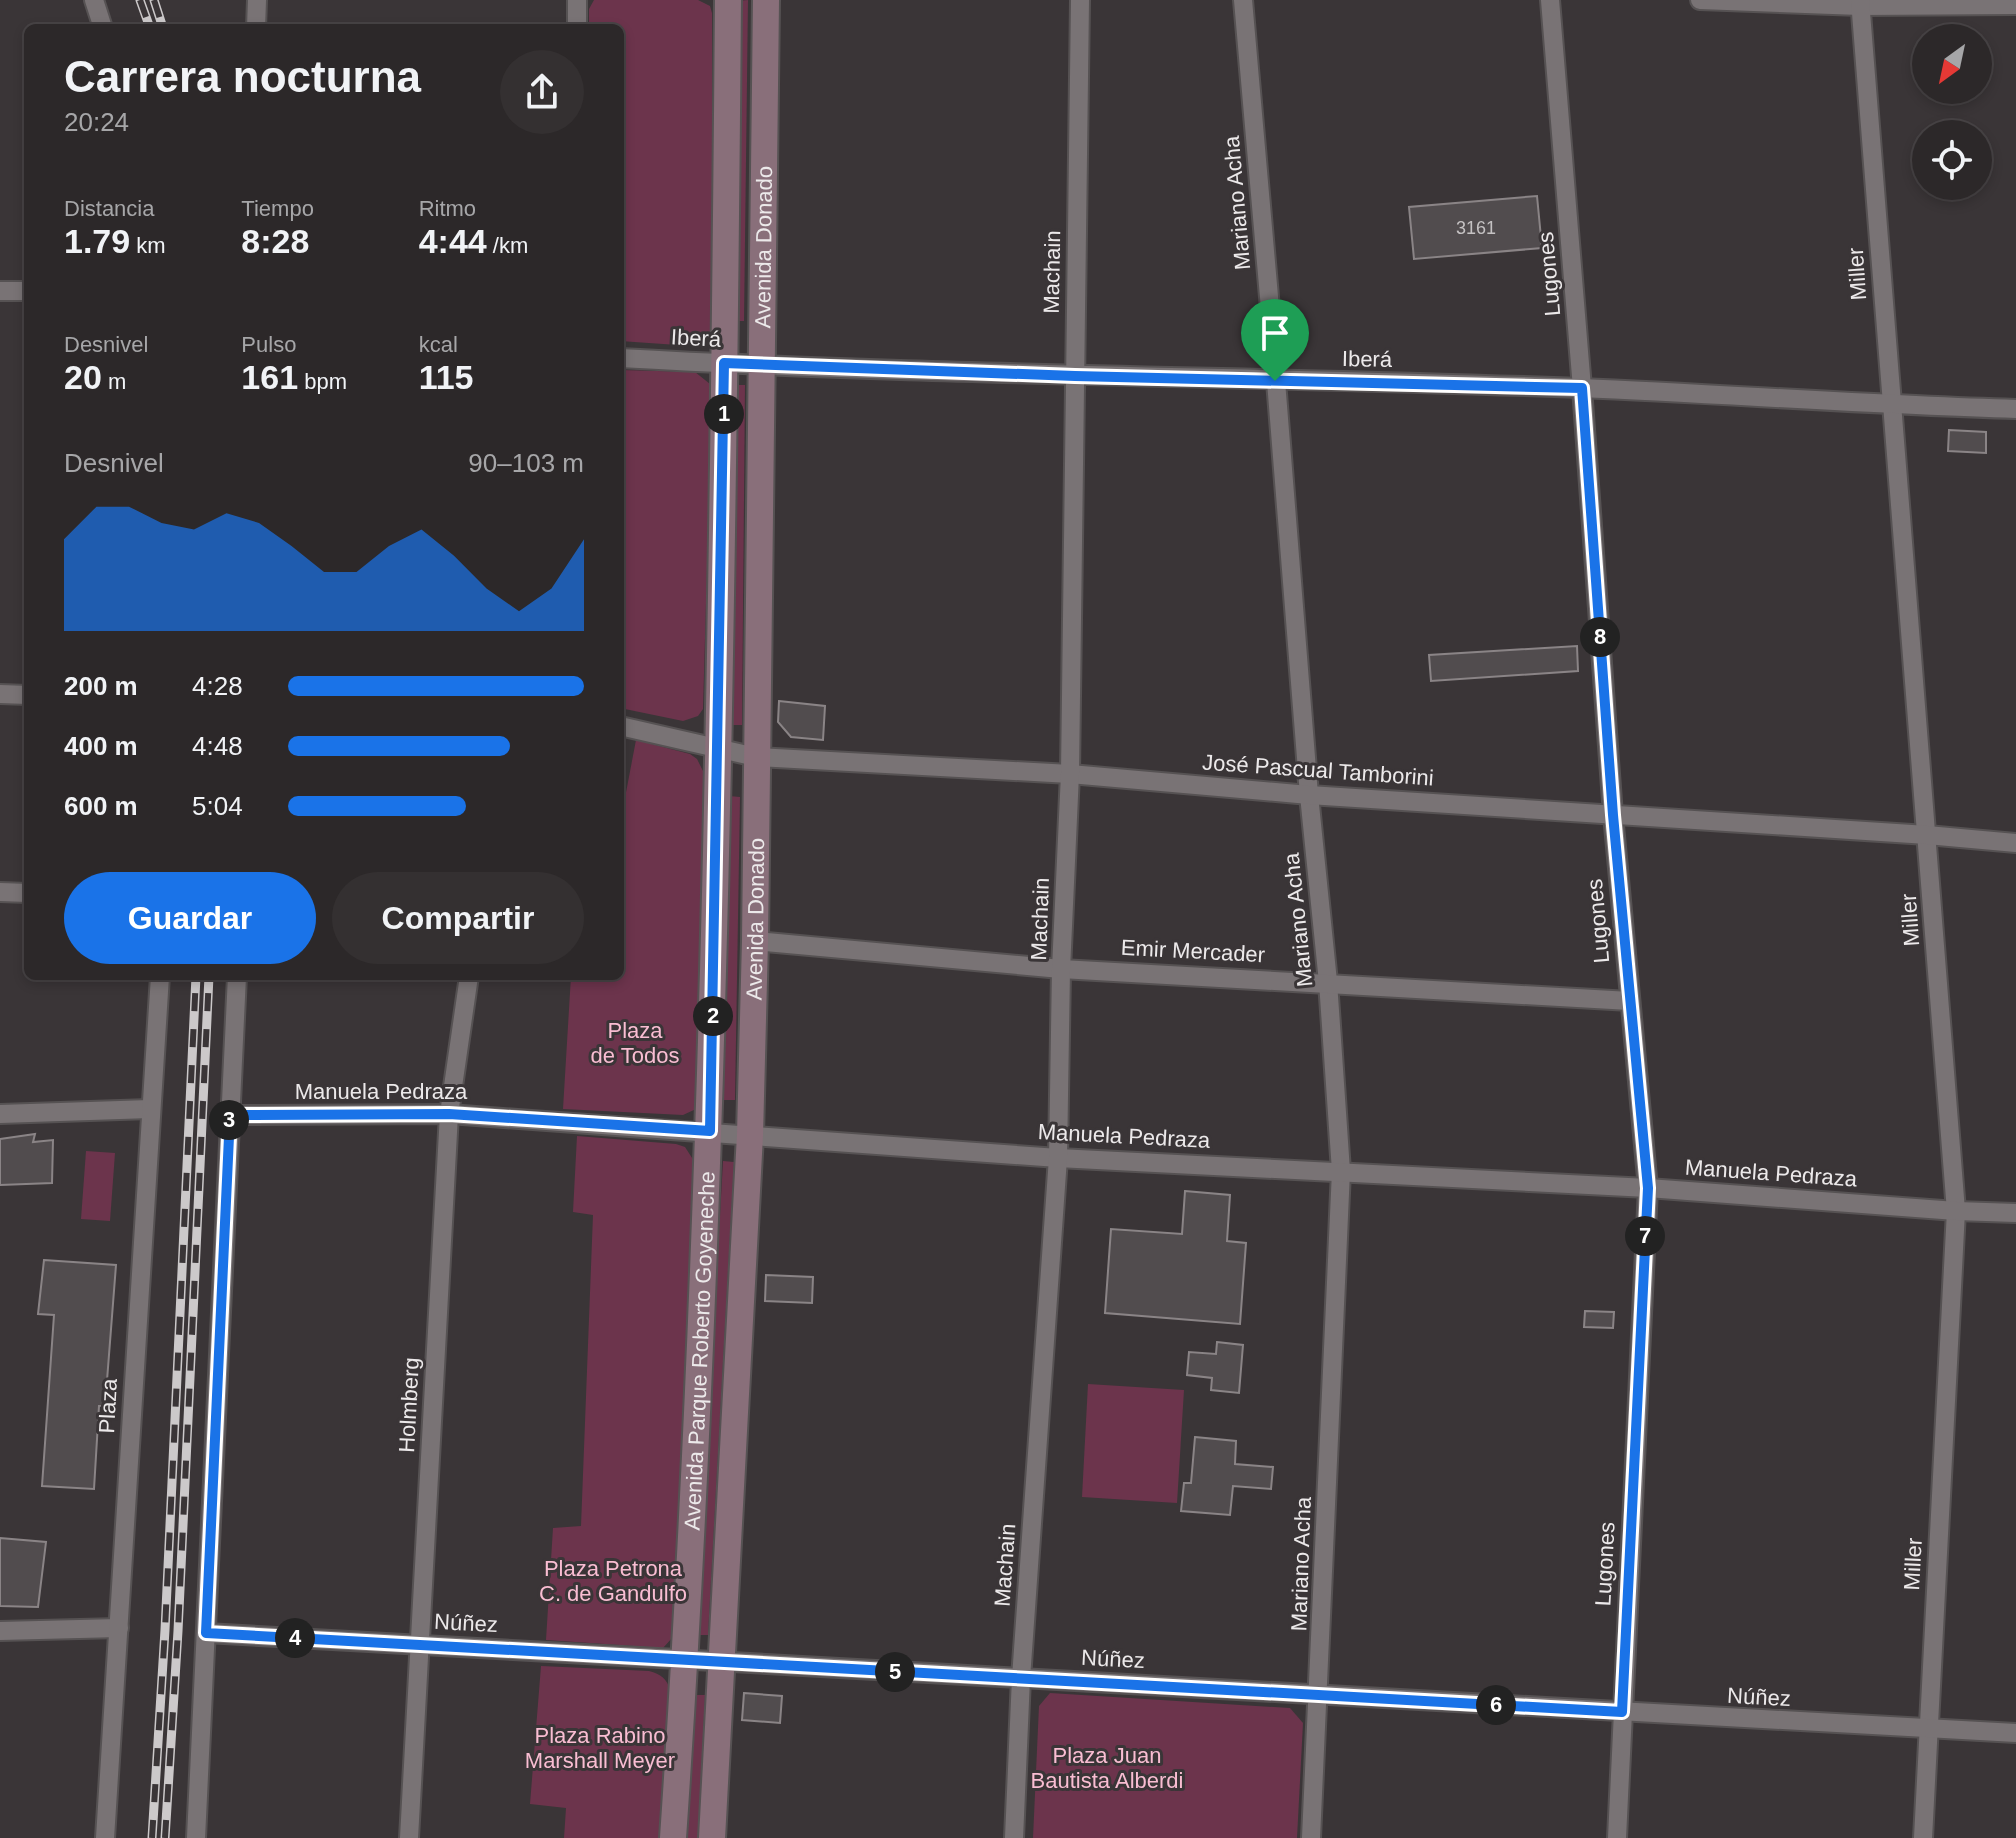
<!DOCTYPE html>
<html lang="es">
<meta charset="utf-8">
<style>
:root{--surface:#2c2829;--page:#343031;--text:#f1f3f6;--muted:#a6a6a8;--line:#484446;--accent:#1a73e8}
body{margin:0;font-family:Arial,sans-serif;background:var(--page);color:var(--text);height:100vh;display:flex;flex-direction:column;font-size:30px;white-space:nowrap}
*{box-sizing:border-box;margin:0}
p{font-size:26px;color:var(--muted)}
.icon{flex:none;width:44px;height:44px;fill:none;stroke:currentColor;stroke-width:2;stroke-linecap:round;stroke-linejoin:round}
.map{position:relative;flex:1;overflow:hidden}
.sheet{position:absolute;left:24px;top:24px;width:600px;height:956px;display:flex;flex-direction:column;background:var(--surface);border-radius:12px;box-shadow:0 4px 12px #0003,0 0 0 2px var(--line)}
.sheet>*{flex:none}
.needle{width:52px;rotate:213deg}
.controls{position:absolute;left:1912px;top:24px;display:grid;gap:16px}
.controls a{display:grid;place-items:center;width:80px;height:80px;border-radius:50%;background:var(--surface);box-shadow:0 4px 12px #0003,0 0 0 2px var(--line);font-size:40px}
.pin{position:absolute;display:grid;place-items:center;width:68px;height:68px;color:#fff;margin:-82px -34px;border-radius:50% 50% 50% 0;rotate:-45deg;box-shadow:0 0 8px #0007}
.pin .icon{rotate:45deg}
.km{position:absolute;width:40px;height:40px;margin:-20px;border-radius:50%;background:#222;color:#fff;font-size:22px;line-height:40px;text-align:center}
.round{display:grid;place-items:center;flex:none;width:84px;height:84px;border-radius:42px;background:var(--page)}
.headline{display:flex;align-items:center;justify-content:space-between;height:136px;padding:0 40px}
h1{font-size:44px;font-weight:700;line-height:60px}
.metrics{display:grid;grid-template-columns:repeat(3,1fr);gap:12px;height:136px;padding:8px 40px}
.metrics div{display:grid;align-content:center}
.metrics b{font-size:34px;font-weight:700}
.metrics small{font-size:22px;font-weight:400}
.metrics p{font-size:22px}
.chart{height:224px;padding:16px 40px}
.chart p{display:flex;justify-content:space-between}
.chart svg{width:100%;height:144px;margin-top:8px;fill:var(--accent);opacity:.7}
.action{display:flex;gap:16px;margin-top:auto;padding:16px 40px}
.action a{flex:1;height:92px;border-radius:48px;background:var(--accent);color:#fff;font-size:32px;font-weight:700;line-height:92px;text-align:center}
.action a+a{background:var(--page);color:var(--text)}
ul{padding:0 40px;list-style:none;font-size:26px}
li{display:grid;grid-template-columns:128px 96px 1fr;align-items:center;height:60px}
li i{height:20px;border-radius:10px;background:var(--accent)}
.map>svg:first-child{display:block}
</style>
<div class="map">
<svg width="2016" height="1838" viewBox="0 0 2016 1838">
<rect width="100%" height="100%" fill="#3a3537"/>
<g fill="#6c344c">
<path d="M 594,0 L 698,0 L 710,6 L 712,13 L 712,331 C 708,340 702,343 692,346 L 620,341 L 620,28 L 589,28 L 589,9 Z"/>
<path d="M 748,0 L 744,321 L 736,321 L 737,1 Z"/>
<path d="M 620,370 L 695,372 L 710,384 L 712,391 L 703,709 L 698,716 L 683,721 L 620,708 Z"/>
<path d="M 735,385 L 745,385 L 742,725 L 729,725 Z"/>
<path d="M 636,740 L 690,754 L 697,759 L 704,773 L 700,1104 L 696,1109 L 683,1115 L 563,1109 L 571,976 L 620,976 L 620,824 Z"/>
<path d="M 729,796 L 740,797 L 735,1100 L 721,1100 Z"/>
<path d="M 577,1136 L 676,1144 L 685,1147 L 694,1161 L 676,1627 L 672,1638 L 663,1648 L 546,1640 L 553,1528 L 581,1526 L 593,1215 L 573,1212 Z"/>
<path d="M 86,1151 L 115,1153 L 110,1221 L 81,1219 Z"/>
<path d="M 723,1161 L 734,1162 L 708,1635 L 697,1635 Z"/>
<path d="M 1088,1384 L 1184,1390 L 1177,1503 L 1082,1497 Z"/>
<path d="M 541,1666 L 649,1671 C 661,1674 667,1679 670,1690 L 659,1838 L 564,1838 L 566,1808 L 530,1804 Z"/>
<path d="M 1050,1693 L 1290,1708 L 1303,1723 L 1297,1838 L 1033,1838 L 1039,1706 Z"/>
<path d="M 693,1695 L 705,1695 L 698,1838 L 685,1838 Z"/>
</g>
<g fill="#514c4e" stroke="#8a8486" stroke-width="2">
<path d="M 1537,196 L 1542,248 L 1414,259 L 1409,207 Z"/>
<path d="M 1949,430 L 1986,432 L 1986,453 L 1948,451 Z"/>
<path d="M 1577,646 L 1578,671 L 1431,681 L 1429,655 Z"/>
<path d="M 779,701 L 825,706 L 823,740 L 791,737 L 778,722 Z"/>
<path d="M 35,1134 L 33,1142 L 53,1140 L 52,1183 L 0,1185 L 0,1139 Z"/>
<path d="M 1185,1191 L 1230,1195 L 1227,1241 L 1246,1243 L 1240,1324 L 1105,1313 L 1111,1229 L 1182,1234 Z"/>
<path d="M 44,1260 L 116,1265 L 105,1406 L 99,1406 L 94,1489 L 42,1486 L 54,1315 L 38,1314 Z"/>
<path d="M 766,1275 L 813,1277 L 812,1303 L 765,1301 Z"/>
<path d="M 1585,1311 L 1614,1312 L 1613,1328 L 1584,1327 Z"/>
<path d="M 1217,1342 L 1243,1345 L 1239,1393 L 1211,1390 L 1212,1378 L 1187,1375 L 1189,1352 L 1216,1354 Z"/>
<path d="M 1195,1437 L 1236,1441 L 1235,1464 L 1273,1467 L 1271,1489 L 1233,1486 L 1230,1515 L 1181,1511 L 1184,1483 L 1191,1483 Z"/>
<path d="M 0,1538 L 46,1542 L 38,1607 L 0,1606 Z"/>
<path d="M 744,1693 L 782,1696 L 780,1723 L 742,1720 Z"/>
</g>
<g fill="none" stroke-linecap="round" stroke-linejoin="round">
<defs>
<g id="street">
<path d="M 94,0 L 103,28"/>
<path d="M 1243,0 L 1272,331 L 1309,795 L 1328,982 L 1341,1171 L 1311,1838"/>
<path d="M 1550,0 L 1582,388 L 1613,815 L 1648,1188 L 1617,1838"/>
<path d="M 1700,0 L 1860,6 L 2016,5"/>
<path d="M 1860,0 L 1956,1211 L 1923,1838"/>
<path d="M 256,28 L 257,0"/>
<path d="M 577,28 L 577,0"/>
<path d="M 0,291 L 28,291"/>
<path d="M 620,358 C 940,376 1261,376 1581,388 C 1726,394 1871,405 2016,409"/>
<path d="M 0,694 L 28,695"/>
<path d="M 620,726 L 756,757 L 1070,774 L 1309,795 L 1927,835 L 2016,843"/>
<path d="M 0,892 L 28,893"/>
<path d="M 755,941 L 1061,969 L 1630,1001"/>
<path d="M 0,1114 L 150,1109"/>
<path d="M 230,1115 L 449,1114 L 1058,1158 L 1648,1188 L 1956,1211 L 2016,1213"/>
<path d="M 0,1631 L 119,1628"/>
<path d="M 206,1633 L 2016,1733"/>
<path d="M 105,1838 L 160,976"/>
<path d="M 196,1838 L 237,976"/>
<path d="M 409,1838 L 449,1114 L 469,976"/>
<path d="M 1014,1838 L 1021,1678 L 1058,1158 L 1061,969 L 1070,774 L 1080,0"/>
</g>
<g id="secondary">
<path id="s1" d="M 673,1838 C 715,1226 723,613 728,0"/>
<path id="s2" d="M 712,1838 L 750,1135 L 755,941 L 766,0"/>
</g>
</defs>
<use href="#street" stroke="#565253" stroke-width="22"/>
<use href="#secondary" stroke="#565253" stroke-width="30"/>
<use href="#street" stroke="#797375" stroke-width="18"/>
<use href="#secondary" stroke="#896f7a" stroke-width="26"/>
<defs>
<g id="rail">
<path d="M 140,0 L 150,28"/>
<path d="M 154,0 L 163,28"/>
<path d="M 152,1838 L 165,1630 L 196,976"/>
<path d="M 165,1838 L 178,1631 L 209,976"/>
</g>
</defs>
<use href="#rail" stroke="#ccc9ca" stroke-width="9"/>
<use href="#rail" stroke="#3a3537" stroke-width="6" stroke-dasharray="18" stroke-linecap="butt"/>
</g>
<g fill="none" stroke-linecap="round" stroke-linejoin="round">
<defs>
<path id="route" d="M 724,363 L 1075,376 L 1582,388 L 1613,815 L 1648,1188 L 1622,1712 L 206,1633 L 230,1115 L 449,1114 L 710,1131 Z"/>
</defs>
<use href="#route" stroke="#fff" stroke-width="16"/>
<use href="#route" stroke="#1a73e8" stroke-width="10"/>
</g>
<g text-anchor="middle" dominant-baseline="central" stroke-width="6" stroke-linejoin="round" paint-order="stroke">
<g font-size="18" fill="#c5c2c3">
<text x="1476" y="228">3161</text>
</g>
<g font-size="22" fill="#ece9ea" stroke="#3a3537">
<text transform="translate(1237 203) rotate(-95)">Mariano Acha</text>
<text stroke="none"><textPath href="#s2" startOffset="1592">Avenida Donado</textPath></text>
<text transform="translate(1052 272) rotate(-89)">Machain</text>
<text transform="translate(1549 274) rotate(-95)">Lugones</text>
<text transform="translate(1857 274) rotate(-94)">Miller</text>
<text transform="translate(696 338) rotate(3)">Iberá</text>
<text transform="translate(1367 359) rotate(1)">Iberá</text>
<text transform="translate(1318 770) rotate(4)">José Pascual Tamborini</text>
<text stroke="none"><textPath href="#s2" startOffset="920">Avenida Donado</textPath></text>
<text transform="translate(1040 919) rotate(-88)">Machain</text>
<text transform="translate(1298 920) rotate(-96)">Mariano Acha</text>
<text transform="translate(1910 920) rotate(-94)">Miller</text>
<text transform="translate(1598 921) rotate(-95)">Lugones</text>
<text transform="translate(1193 951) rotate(3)">Emir Mercader</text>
<text x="381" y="1091">Manuela Pedraza</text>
<text transform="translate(1124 1136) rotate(3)">Manuela Pedraza</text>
<text transform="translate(1771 1173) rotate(4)">Manuela Pedraza</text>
<text stroke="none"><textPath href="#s1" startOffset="488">Avenida Parque Roberto Goyeneche</textPath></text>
<text transform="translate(409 1405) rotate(-87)">Holmberg</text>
<text transform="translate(108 1406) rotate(-87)">Plaza</text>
<text transform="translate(1301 1564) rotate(-88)">Mariano Acha</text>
<text transform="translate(1605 1564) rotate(-87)">Lugones</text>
<text transform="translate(1913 1564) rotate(-87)">Miller</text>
<text transform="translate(1005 1565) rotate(-86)">Machain</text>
<text transform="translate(466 1623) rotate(3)">Núñez</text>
<text transform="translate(1113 1659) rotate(3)">Núñez</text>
<text transform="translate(1759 1697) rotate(3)">Núñez</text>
</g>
<g font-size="22" fill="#f9bdd2" stroke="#3a3537">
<text x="635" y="1030">Plaza<tspan x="635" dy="25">de Todos</tspan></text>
<text x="613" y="1568">Plaza Petrona<tspan x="613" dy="25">C. de Gandulfo</tspan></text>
<text x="600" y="1735">Plaza Rabino<tspan x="600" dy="25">Marshall Meyer</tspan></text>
<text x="1107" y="1755">Plaza Juan<tspan x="1107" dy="25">Bautista Alberdi</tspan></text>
</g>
</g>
</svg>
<div class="controls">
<a><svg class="needle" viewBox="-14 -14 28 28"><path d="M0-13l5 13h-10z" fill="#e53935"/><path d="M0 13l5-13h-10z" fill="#a6a6a8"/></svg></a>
<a><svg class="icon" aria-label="locate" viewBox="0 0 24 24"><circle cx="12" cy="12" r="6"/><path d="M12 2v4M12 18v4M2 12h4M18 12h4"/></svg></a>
</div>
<div class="pin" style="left:1275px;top:381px;background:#1e9e55"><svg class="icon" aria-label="arrive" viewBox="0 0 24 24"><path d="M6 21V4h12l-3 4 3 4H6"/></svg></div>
<b class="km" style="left:724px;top:414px">1</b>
<b class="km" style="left:713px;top:1016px">2</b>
<b class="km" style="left:229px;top:1120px">3</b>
<b class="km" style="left:295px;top:1638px">4</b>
<b class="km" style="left:895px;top:1672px">5</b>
<b class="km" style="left:1496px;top:1705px">6</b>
<b class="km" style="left:1645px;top:1236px">7</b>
<b class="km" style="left:1600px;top:637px">8</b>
<section class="sheet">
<div class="headline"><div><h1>Carrera nocturna</h1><p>20:24</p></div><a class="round"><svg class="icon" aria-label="share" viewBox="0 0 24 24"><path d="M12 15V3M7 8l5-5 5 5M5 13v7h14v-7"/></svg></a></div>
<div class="metrics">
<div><p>Distancia</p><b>1.79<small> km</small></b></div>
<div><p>Tiempo</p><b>8:28</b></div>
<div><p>Ritmo</p><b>4:44<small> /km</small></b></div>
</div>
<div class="metrics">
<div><p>Desnivel</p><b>20<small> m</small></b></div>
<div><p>Pulso</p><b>161<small> bpm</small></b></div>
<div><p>kcal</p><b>115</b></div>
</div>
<div class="chart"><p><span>Desnivel</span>90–103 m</p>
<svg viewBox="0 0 160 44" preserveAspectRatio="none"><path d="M0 44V16L10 6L20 6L30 11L40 13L50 8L60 11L70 18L80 26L90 26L100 18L110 13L120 21L130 31L140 38L150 31L160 16V44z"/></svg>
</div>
<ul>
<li><b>200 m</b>4:28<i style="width:100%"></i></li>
<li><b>400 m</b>4:48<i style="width:75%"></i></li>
<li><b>600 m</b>5:04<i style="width:60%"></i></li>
</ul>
<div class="action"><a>Guardar</a><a>Compartir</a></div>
</section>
</div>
